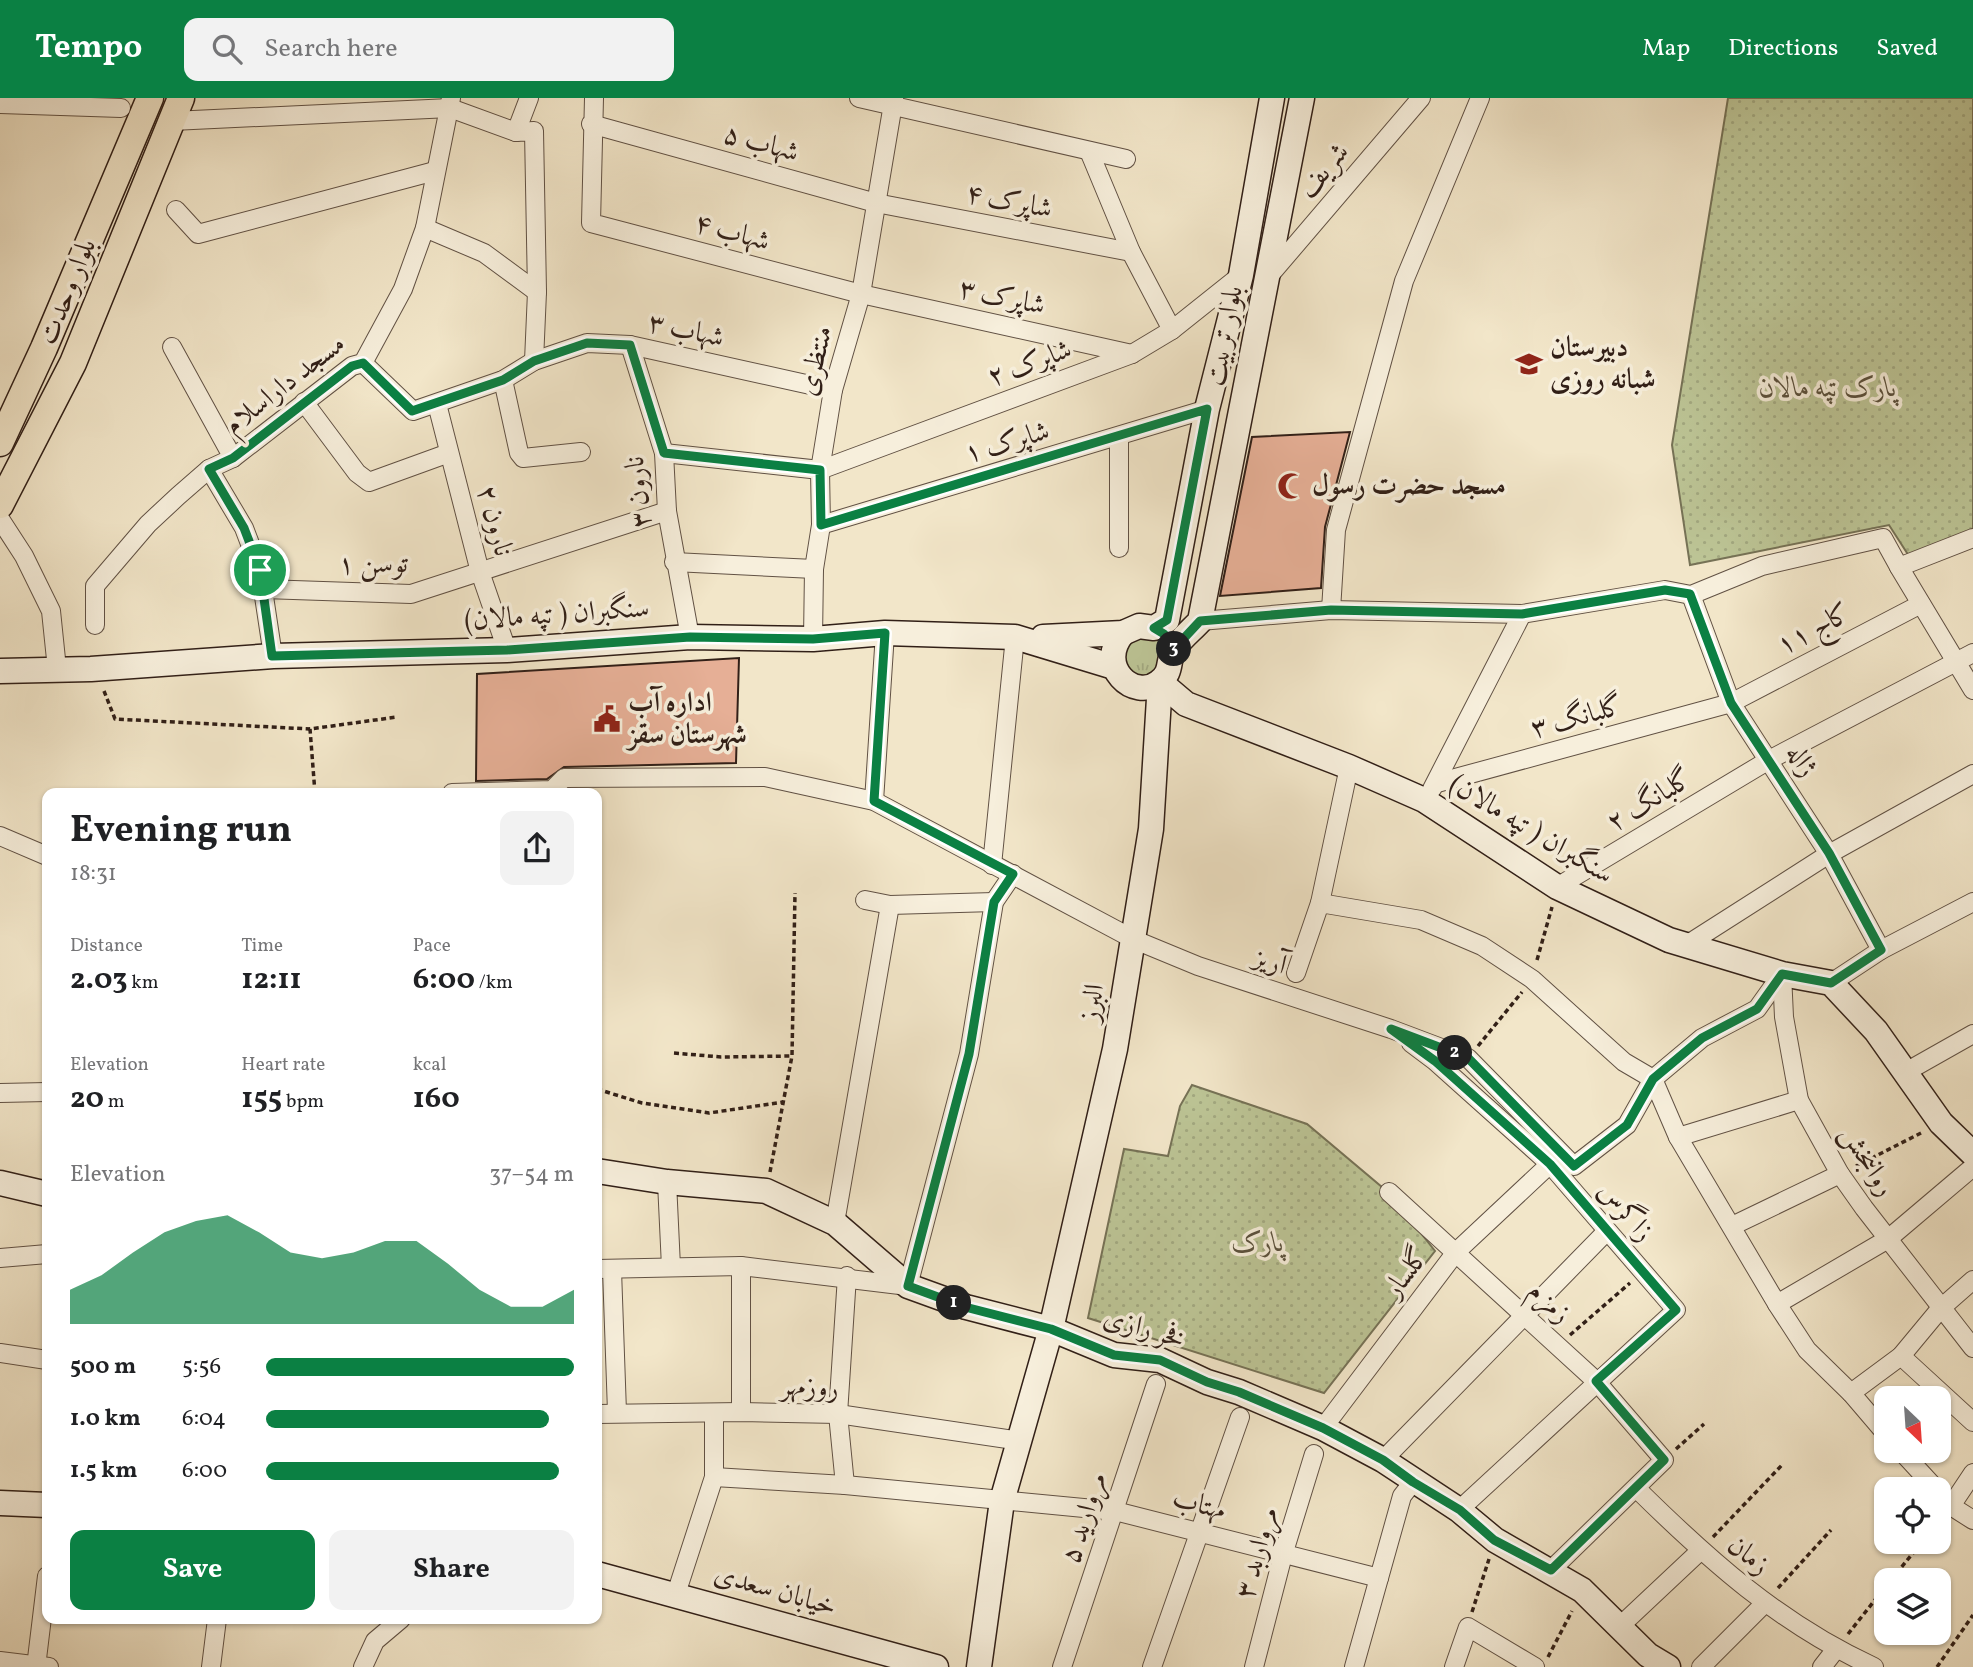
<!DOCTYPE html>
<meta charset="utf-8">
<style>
:root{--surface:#fff;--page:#f2f2f2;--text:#202124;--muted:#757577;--accent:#0b8043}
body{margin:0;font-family:Vollkorn,Amiri,serif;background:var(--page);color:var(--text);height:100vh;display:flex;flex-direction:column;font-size:26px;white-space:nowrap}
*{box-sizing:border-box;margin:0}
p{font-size:23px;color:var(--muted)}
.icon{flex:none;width:38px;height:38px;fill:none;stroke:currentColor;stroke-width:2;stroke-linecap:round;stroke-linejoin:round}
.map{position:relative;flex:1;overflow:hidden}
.details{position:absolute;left:42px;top:690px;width:560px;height:836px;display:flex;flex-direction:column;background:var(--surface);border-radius:14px;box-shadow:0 2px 5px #0004}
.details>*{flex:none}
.needle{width:46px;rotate:155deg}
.controls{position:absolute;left:1874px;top:1288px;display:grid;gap:14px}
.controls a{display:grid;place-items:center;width:77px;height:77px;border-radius:14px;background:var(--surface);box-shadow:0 2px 5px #0004;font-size:35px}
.pin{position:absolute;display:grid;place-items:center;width:60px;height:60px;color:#fff;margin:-30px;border:4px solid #fff;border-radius:50%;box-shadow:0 2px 7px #0007}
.km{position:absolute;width:35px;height:35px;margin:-18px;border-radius:50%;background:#222;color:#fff;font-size:19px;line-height:35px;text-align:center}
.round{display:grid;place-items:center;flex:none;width:74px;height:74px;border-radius:14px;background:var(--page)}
.overview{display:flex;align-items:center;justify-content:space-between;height:119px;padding:0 28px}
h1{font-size:38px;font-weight:700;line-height:52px}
.metrics{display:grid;grid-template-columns:repeat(3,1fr);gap:10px;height:119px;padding:7px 28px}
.metrics div{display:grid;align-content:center}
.metrics b{font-size:30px;font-weight:700}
.metrics small{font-size:19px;font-weight:400}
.metrics p{font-size:19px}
.chart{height:196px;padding:14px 28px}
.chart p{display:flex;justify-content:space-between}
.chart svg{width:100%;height:126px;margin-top:7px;fill:var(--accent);opacity:.7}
.button{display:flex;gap:14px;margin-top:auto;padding:14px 28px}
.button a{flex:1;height:80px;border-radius:14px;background:var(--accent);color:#fff;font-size:28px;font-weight:700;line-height:80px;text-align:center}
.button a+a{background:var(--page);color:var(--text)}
ul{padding:0 28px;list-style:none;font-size:23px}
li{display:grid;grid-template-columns:112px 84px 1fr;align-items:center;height:52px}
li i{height:18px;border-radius:9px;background:var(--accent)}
header{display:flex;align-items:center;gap:42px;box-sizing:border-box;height:98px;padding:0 35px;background:var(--accent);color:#fff}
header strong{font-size:33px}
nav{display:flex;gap:38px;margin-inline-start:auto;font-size:24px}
.search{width:490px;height:63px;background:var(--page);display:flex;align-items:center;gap:18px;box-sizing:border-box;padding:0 24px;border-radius:14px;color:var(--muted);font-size:26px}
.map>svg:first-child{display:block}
</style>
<header>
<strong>Tempo</strong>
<div class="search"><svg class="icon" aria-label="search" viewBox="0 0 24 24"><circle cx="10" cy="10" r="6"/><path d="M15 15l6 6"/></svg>Search here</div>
<nav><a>Map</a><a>Directions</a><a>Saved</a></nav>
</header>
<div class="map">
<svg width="1973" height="1569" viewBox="0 0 1973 1569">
<defs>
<pattern id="grass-tufts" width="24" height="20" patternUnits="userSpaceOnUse" patternTransform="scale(1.75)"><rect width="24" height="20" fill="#bcc495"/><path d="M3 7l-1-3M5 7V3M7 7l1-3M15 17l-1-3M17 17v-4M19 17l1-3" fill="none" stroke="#a2a880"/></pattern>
<pattern id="park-dots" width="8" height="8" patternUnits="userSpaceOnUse" patternTransform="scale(1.75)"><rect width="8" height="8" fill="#bcc495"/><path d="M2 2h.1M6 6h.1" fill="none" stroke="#a2a880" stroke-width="1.8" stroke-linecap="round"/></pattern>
</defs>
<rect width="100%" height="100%" fill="#f2e6c9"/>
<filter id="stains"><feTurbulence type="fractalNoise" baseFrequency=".00286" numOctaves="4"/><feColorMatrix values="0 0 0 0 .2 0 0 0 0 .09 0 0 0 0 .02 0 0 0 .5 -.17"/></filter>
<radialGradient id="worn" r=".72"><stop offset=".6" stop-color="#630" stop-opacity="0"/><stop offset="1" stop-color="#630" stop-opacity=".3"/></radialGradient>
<path fill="url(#grass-tufts)" stroke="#767256" stroke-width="2" d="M 1164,536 L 1170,543 L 1174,561 L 1130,587 L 1115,544 Z"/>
<g fill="url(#park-dots)" stroke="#767256" stroke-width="2">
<path d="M 1728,0 L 1973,0 L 1973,434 L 1909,458 L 1889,427 L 1690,467 L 1672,347 Z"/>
<path d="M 1192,987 L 1307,1026 L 1389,1095 L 1435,1153 L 1324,1295 L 1088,1220 L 1124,1051 L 1168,1058 L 1180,1008 Z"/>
</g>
<g fill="#e6af96" stroke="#311f17" stroke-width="2">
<path d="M 1350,334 L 1325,429 L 1321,490 L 1220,498 L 1252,339 Z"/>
<path d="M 739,560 L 736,665 L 564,669 L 547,681 L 476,683 L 477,576 Z"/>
</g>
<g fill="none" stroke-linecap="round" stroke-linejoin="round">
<defs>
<g id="street">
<path d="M 594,0 L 591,125 L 861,196 L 1132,256"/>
<path d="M 859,0 L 1126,61"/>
<path d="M 0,6 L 121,10"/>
<path d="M 172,23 L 450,10 L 516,34 L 534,33 L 537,194 L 534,263"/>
<path d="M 591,26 L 876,105 L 1131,154"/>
<path d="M 516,34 L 529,0"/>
<path d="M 1089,53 L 1131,154 L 1172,232"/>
<path d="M 176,112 L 198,136 L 435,73"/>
<path d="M 425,130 L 484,155 L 537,194"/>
<path d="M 1269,178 L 1421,0"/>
<path d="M 630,247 L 664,355 L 667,413 L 690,539"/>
<path d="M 172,249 L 233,360"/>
<path d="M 363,265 L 413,313 L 503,282 L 534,263 L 587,245 L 630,247 L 833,292"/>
<path d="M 503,282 L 519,355 L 523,360 L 581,354"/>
<path d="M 304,304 L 357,375 L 369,384 L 449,355"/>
<path d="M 437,306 L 480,474 L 507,552"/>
<path d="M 1119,340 L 1119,450"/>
<path d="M 664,355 L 820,372 L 1132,256 L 1172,232 L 1241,177"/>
<path d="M 209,371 L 244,430 L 260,472 L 273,558"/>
<path d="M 0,421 L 24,458 L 51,513 L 57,571"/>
<path d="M 821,427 L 1207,311"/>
<path d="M 674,464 L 814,471"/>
<path d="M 1899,469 L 1973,592"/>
<path d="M 264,491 L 411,496 L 667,413"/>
<path d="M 1691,497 L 1731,605 L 1829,756 L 1881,852"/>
<path d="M 1331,512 L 1336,432 L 1404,183 L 1480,0"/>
<path d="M 1200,523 L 1331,512 L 1522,516 L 1665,492 L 1691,497 L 1762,468 L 1883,440 L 1899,469 L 1973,440"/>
<path d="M 95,527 L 95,488 L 148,426 L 178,398 L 209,371 L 233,360 L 352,268 L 363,265 L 403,191 L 425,130 L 451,0"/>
<path d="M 813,541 L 814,471 L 821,427 L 820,372 L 833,292 L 861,196 L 894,0"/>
<path d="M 1437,685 L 1731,605 L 1921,506"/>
<path d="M 1432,691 L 1522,516"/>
<path d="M 452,695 L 552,692 L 564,680 L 765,679 L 874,703 L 1135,842 L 1198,868 L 1391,931 L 1468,960 L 1574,1068 L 1627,1027 L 1653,981 L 1702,940 L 1757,911 L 1782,876"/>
<path d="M 874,703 L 885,535"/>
<path d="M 0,738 L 47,758"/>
<path d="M 992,767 L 1015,539"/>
<path d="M 1557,789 L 1769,662 L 1973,555"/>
<path d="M 865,802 L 890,807 L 994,804"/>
<path d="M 1320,805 L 1349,669"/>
<path d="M 1685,848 L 1829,756 L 1973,676"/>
<path d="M 1296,875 L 1320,805 L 1421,822 L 1482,848 L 1532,881 L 1624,964 L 1653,981 L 1678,1039 L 1777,1206 L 1807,1252 L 1851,1295 L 1901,1258 L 1973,1324"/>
<path d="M 1782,876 L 1784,919 L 1799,1002 L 1840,1076 L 1864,1110 L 1973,1250"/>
<path d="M 1831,885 L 1881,852 L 1973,804"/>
<path d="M 1411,945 L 1435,963 L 1550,1066 L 1676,1212 L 1459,1412"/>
<path d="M 1904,975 L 1973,936"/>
<path d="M 0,995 L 47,994"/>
<path d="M 1678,1039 L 1799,1002"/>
<path d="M 667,1084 L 671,1169"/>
<path d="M 1389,1094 L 1596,1283 L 1664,1362 L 1551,1472"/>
<path d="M 835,1125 L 890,807"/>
<path d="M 1732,1128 L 1840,1076"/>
<path d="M 0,1160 L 47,1156"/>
<path d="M 597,1171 L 741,1168 L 908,1188 L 969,956 L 994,804 L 1013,776"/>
<path d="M 612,1172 L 617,1314"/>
<path d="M 1777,1206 L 1888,1141 L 1973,1069"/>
<path d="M 0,1255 L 47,1262"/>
<path d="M 1901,1258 L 1940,1211 L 1973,1182"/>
<path d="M 1851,1295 L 1886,1336"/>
<path d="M 741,1314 L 741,1168"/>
<path d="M 597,1316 L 741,1314 L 838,1316 L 1020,1343"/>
<path d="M 1323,1330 L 1456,1154 L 1550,1066"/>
<path d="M 1901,1353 L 1936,1391"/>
<path d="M 1383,1362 L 1606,1134"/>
<path d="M 714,1379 L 845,1387 L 1115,1413 L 1379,1480"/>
<path d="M 845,1387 L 838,1316 L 847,1178"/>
<path d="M 1636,1390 C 1709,1462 1780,1526 1874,1569"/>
<path d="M 1939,1395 L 1951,1408 L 1973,1422"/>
<path d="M 1951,1408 L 1973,1375"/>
<path d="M 676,1496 L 714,1379 L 714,1315"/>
<path d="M 1618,1530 L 1700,1453"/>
<path d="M 0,1563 L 49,1569"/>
<path d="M 36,1569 L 47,1478"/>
<path d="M 211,1569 L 217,1521"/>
<path d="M 363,1569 L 375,1543 L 401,1521"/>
<path d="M 1062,1569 L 1156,1286"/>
<path d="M 1152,1569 L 1240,1319"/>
<path d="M 1254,1569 L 1283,1457 L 1314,1356"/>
<path d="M 1354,1569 L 1402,1398 L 1413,1384"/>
<path d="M 1454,1569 L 1468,1529 L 1535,1569"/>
<path d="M 1701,1569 L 1765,1505"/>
<path d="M 1822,1569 L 1836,1551"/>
</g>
<g id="secondary">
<path d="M 1123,535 C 1095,568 1134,604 1159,584 C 1173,574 1167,563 1174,551 C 1180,541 1192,532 1200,523 L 1302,0"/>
<path d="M 1043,539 L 1123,535 L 1139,528 L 1154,530 L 1167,522 L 1207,311 L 1241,177 L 1272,0"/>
<path d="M 0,573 L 91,571 L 273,558 L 507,552 L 690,539 L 813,541 L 885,535 L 1015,539 L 1114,569"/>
<path d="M 1160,584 L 1186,606 L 1349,669 L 1424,702 L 1557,789 L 1669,842 L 1782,876 L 1831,885 L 1876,933 L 1941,1025 L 1973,1056"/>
<path d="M 597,1073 L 667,1084 L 766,1093 L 835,1125 L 908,1188 L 966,1209 L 1051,1231 L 1114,1257 L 1160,1262 L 1207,1284 L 1239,1294 L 1323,1330 L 1383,1362 L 1459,1412 L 1495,1442 L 1582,1492 L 1648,1557 L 1668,1569"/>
<path d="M 0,1085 L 47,1096"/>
<path d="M 0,1405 L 47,1407"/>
<path d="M 597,1476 L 936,1569"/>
<path d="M 979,1569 L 1002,1403 L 1051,1231 L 1115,951 L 1151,731 L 1160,584"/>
</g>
<g id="primary">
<path d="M 0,345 L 44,250 L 150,0"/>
<path d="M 0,407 L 73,265 L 181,0"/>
</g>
</defs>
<use href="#street" stroke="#615144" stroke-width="20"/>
<use href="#secondary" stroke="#311f17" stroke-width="27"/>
<use href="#primary" stroke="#311f17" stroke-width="29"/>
<g stroke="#311f17" stroke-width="3.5" stroke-dasharray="5 3.5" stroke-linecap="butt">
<path d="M 104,593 L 115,621 L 310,631"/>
<path d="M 315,695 L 310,631 L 397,619"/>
<path d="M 1537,862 L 1552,809"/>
<path d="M 1478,948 L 1522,894"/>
<path d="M 674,955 L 721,959 L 792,958"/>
<path d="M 597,991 L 642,1005 L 709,1015 L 783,1004"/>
<path d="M 1856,1068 L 1921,1035"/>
<path d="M 770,1074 L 792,958 L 795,795"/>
<path d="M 1570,1237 L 1630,1185"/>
<path d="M 1676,1351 L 1704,1326"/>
<path d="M 1713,1439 L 1782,1367"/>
<path d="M 1891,1482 L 1922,1444"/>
<path d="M 1778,1490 L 1831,1432"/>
<path d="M 1472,1514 L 1489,1461"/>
<path d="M 1848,1536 L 1886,1488"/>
<path d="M 1548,1559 L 1572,1513"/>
<path d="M 1937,1569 L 1973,1517"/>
</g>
<use href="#street" stroke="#f7efdc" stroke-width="18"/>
<use href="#secondary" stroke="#f7efdc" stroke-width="24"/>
<use href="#primary" stroke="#f2e6c9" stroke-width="26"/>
</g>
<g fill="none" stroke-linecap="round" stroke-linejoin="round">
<defs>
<path id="route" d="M 587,245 L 630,247 L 664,355 L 820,372 L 821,427 L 1207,311 L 1167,522 L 1154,530 L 1164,536 L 1173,552 L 1200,523 L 1331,512 L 1522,516 L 1665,492 L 1690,496 L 1731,605 L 1829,755 L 1881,852 L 1831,885 L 1782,876 L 1757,911 L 1702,940 L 1653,981 L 1627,1027 L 1574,1068 L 1468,960 L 1391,931 L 1435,963 L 1550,1066 L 1676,1212 L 1596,1283 L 1664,1362 L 1551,1472 L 1494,1442 L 1460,1412 L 1413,1384 L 1383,1362 L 1323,1330 L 1239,1294 L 1207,1284 L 1160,1262 L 1114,1257 L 1051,1231 L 965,1209 L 908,1188 L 969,956 L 994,804 L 1013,776 L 874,703 L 885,535 L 813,541 L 690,539 L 507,552 L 272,558 L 260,472 L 244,430 L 209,371 L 233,360 L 352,268 L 363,265 L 412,313 L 503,282 L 534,263 Z"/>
</defs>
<use href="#route" stroke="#fff" stroke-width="14"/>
<use href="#route" stroke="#0b8043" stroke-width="9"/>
</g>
<defs>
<symbol id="school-bare" viewBox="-9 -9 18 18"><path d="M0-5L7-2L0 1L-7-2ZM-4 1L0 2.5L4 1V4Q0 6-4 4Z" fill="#8f2418" stroke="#f7efdc" stroke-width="2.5" paint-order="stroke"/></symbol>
<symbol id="mosque-bare" viewBox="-9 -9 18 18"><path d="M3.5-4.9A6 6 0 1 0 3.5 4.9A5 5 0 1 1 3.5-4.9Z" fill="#8f2418" stroke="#f7efdc" stroke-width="2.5" paint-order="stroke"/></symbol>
<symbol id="civic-bare" viewBox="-9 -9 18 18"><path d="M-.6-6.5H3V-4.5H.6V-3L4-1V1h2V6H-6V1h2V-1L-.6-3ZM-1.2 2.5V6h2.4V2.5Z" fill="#8f2418" stroke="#f7efdc" stroke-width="2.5" paint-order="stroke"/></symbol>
</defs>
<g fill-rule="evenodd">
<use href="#school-bare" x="1510" y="247" width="38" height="38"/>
<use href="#mosque-bare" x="1272" y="369" width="38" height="38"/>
<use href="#civic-bare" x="588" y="602" width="38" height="38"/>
</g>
<g text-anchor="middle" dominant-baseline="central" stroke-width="7" stroke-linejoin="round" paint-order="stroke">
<g font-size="28" fill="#311f17" stroke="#f7efdc">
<text transform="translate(761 46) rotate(15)">شهاب ۵</text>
<text transform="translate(1324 73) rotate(-50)">شریف</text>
<text transform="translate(1009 104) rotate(11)">شاپرک ۴</text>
<text transform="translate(732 135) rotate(15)">شهاب ۴</text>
<text transform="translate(68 194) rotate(-68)">بلوار وحدت</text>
<text transform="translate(1002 200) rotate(12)">شاپرک ۳</text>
<text transform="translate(686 233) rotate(12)">شهاب ۳</text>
<text transform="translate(1225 238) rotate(-79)">بلوار تربیت</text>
<text transform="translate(816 263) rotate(-76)">منتظری</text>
<text transform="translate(1030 266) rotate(-20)">شاپرک ۲</text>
<text transform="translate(285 287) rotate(-38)">مسجد داراسلام</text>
<text transform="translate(1007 345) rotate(-16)">شاپرک ۱</text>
<text transform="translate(639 394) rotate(-96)">نارون ۳</text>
<text transform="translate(494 423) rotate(75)">نارون ۲</text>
<text transform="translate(373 467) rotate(-1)">توسن ۱</text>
<text transform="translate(557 517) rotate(-4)">سنگبران ( تپه مالان)</text>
<text transform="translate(1814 532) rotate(-27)">کاج ۱۱</text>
<text transform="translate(1577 620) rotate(-15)">گلبانگ ۳</text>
<text transform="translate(1801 663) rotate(57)">ژاله</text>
<text transform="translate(1650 703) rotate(-31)">گلبانگ ۲</text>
<text transform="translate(1531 732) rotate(31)">سنگبران ( تپه مالان)</text>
<text transform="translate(1270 864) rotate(18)">آریز</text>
<text transform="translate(1093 905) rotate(-80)">البرز</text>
<text transform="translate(1867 1063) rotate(58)">روانبخش</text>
<text transform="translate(1625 1114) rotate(49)">زاگرس</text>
<text transform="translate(1407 1175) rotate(-53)">گلسار</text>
<text transform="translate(1549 1205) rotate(43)">زمزم</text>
<text transform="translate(1144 1231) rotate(16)">فخر رازی</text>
<text transform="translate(810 1290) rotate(3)">روزمهر</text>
<text transform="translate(1199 1407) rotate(15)">مهتاب</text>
<text transform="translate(1085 1420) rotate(-72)">مروارید ۵</text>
<text transform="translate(1258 1455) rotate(-74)">مرواربد ۳</text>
<text transform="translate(1748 1458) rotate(38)">زمان</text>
<text transform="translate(775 1493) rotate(16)">خیابان سعدی</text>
</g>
<g font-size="28" font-weight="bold" fill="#311f17" stroke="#f7efdc" text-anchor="start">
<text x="1550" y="250">دبیرستان<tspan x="1550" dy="32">شبانه روزی</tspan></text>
<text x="1312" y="388">مسجد حضرت رسول</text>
<text x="628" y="605">اداره آب<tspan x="628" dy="32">شهرستان سقز</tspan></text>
</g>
<g font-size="28" font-style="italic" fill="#5b513d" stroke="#f7efdc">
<text x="1828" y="290">پارک تپه مالان</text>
<text x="1258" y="1145">پارک</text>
</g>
</g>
<rect width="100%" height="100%" filter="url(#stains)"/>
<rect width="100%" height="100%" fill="url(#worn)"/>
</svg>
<div class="controls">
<a><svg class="needle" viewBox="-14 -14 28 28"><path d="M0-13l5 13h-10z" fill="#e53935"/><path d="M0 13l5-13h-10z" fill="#757577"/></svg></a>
<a><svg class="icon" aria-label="locate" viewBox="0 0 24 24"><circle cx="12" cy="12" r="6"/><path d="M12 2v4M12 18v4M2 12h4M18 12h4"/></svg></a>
<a><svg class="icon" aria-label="layers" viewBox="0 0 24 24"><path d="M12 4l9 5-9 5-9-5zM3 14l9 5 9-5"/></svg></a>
</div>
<div class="pin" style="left:260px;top:472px;background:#1e9e55"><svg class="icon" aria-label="arrive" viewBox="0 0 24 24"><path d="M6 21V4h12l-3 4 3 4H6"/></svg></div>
<b class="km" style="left:954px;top:1205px">1</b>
<b class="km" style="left:1455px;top:955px">2</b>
<b class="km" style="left:1174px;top:551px">3</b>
<section class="details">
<div class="overview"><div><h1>Evening run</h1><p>18:31</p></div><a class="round"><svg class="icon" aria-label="share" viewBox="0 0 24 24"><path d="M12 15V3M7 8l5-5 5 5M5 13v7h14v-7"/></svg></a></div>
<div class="metrics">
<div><p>Distance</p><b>2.03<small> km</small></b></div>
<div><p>Time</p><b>12:11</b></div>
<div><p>Pace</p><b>6:00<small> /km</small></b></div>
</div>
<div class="metrics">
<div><p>Elevation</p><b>20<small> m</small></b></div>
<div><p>Heart rate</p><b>155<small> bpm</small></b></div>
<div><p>kcal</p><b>160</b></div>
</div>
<div class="chart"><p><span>Elevation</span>37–54 m</p>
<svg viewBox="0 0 160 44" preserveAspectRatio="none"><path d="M0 44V32L10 27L20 19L30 12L40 8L50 6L60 12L70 19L80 21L90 19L100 15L110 15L120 23L130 32L140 38L150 38L160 32V44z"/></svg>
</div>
<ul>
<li><b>500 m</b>5:56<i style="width:100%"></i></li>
<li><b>1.0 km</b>6:04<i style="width:92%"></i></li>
<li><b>1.5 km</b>6:00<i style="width:95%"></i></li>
</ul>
<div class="button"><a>Save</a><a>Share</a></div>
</section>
</div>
